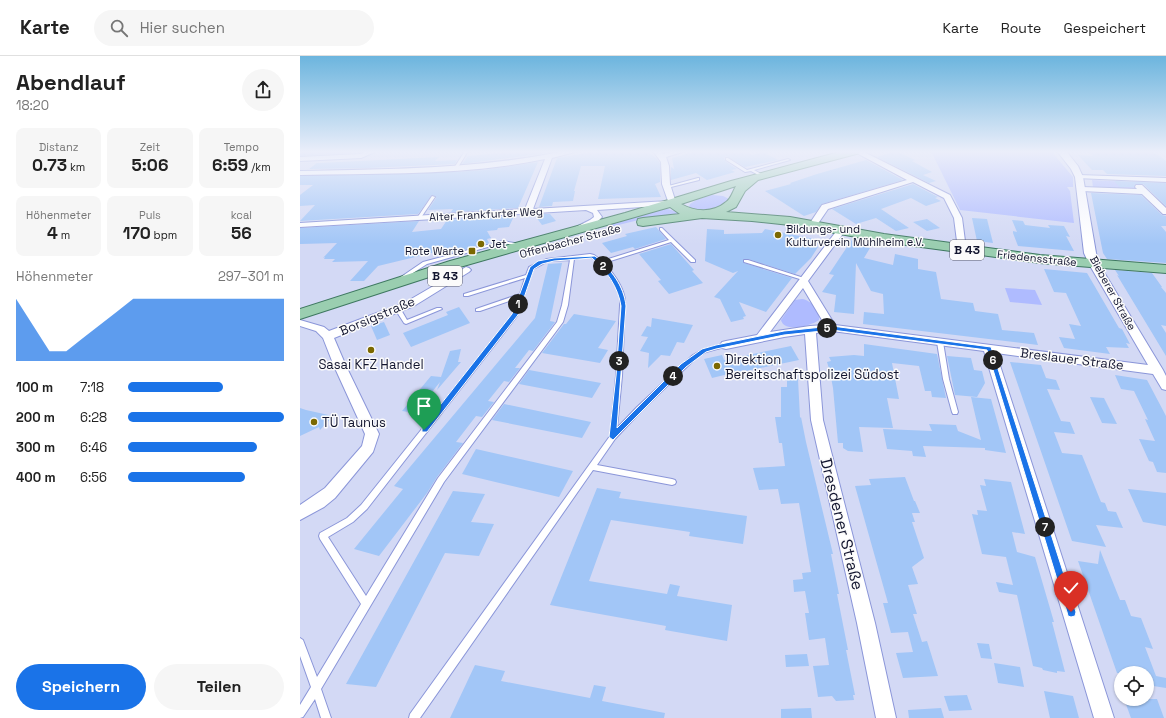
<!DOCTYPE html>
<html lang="de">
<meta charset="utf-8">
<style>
:root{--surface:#fff;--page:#f6f6f6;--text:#222;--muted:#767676;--line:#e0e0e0;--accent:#1a73e8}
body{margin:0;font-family:"Space Grotesk",sans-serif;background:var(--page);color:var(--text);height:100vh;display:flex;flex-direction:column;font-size:15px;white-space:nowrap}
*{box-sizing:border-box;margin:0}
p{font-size:13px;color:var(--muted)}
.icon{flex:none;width:22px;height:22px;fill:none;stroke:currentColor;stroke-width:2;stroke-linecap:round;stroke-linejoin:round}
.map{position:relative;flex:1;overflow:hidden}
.drawer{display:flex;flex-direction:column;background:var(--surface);width:300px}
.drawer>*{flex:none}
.fabs{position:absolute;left:814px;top:610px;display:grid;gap:8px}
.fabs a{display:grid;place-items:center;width:40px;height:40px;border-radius:50%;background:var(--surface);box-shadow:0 1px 3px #0004;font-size:20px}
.pin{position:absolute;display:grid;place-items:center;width:34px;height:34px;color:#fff;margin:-41px -17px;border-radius:50% 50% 50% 0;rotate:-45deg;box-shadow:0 0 4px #0007}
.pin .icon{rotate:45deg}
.km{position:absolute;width:20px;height:20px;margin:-10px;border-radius:50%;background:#222;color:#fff;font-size:11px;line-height:20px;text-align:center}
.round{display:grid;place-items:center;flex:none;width:42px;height:42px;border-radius:21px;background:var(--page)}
.head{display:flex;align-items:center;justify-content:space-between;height:68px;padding:0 16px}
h1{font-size:22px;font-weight:700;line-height:30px}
.stats{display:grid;grid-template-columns:repeat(3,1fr);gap:6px;height:68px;padding:4px 16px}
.stats div{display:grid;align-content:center;border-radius:8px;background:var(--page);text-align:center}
.stats b{font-size:17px;font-weight:700}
.stats small{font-size:11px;font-weight:400}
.stats p{font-size:11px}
.chart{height:112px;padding:8px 16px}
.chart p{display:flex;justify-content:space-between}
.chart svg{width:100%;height:72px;margin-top:4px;fill:var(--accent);opacity:.7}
.primary-button{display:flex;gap:8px;margin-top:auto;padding:8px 16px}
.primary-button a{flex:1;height:46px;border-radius:24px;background:var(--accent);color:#fff;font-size:16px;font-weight:700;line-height:46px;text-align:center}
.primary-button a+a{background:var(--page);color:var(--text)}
ul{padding:0 16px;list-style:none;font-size:13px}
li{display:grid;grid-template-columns:64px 48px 1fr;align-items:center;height:30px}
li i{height:10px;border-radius:5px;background:var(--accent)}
header{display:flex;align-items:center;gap:24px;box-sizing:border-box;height:56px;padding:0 20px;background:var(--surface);border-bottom:1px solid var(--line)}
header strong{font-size:19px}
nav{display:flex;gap:22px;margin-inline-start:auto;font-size:14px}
.search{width:280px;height:36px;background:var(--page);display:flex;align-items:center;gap:10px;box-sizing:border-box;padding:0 14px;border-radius:22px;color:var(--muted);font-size:15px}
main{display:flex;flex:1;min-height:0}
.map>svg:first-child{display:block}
</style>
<header>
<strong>Karte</strong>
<div class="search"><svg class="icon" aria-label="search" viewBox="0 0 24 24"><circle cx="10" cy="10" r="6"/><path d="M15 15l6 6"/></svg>Hier suchen</div>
<nav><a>Karte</a><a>Route</a><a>Gespeichert</a></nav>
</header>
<main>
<section class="drawer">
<div class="head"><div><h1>Abendlauf</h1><p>18:20</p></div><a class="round"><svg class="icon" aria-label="share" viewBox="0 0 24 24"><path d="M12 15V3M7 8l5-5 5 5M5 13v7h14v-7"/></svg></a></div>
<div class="stats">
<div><p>Distanz</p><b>0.73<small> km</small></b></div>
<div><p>Zeit</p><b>5:06</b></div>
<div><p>Tempo</p><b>6:59<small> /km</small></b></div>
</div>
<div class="stats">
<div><p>Höhenmeter</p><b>4<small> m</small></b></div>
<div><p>Puls</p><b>170<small> bpm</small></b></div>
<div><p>kcal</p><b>56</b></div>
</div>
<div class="chart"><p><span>Höhenmeter</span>297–301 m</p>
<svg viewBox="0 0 160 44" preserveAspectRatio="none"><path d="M0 44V6L10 22L20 38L30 38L40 30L50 22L60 14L70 6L80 6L90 6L100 6L110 6L120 6L130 6L140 6L150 6L160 6V44z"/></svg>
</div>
<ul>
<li><b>100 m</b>7:18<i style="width:61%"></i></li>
<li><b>200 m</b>6:28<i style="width:100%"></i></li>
<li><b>300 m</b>6:46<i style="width:83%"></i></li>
<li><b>400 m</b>6:56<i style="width:75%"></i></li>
</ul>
<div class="primary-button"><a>Speichern</a><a>Teilen</a></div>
</section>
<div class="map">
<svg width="866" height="662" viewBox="0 0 866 662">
<rect width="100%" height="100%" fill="#d3d9f5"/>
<g fill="#afbbff">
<path d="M 631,95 L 751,95 L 773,121 L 773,131 L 767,131 L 770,135 L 774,167 L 660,154 Z"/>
<path d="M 792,124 L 828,126 L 836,133 L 793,131 Z"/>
<path d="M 412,139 L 423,140 L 429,143 L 429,147 L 408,156 L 390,153 L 389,151 L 390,148 L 398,143 Z"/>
<path d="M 365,152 L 383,158 L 351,161 L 310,171 L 308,169 Z"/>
<path d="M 705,232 L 735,234 L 742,249 L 710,246 Z"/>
<path d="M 502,243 C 511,244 520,255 519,264 C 511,270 484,277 481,264 L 495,244 Z"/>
</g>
<g fill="#a2c6f7">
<path d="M 4,95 L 53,95 L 50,97 L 0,100 L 0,98 Z"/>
<path d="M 222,95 L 243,95 L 242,98 L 232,99 L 162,108 L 168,100 Z"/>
<path d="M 298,95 L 346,95 L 356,102 L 360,107 L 360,126 L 355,128 L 361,141 L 298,143 L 305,110 L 281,110 L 274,135 L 275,135 L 273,145 L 253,146 L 252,150 L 239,151 L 257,102 Z"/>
<path d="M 397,95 L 432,95 L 435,97 L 446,95 L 452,99 L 463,96 L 478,104 L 445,111 L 426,100 L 424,102 L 425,105 L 437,113 L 431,114 L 435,116 L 407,124 L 396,117 L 371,124 L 371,111 L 374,113 L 372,102 Z"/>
<path d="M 596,95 L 615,104 L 612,105 L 632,116 L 623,119 L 636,125 L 629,127 L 577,101 Z"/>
<path d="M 787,95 L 848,95 L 858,99 L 866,105 L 866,120 L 807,118 L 803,114 L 792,114 L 778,99 L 793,100 Z"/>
<path d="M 139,101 L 135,105 L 157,104 L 155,108 L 67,112 L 9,113 L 17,107 L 0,108 Z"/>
<path d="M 566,104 L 603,124 L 522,148 L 516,156 L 504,160 L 465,135 L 491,128 L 490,127 L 517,118 Z"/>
<path d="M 238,106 L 218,152 L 151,156 L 153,153 L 128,154 L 136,142 L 135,140 L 132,139 L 118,158 L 0,165 L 15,149 L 0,150 L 0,139 L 13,129 L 0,129 L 0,120 L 154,116 L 184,114 Z"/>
<path d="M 814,125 L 866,127 L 866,150 L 843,128 L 836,128 L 834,131 L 820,131 Z"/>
<path d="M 613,128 L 638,141 L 635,142 L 641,145 L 626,150 L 611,142 L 581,153 L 609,172 L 596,175 L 576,162 L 556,168 L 532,153 Z"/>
<path d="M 791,137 L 841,139 L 862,159 L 866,160 L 866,170 L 861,170 L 866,176 L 866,207 L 807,203 L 803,197 Z"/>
<path d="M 237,158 L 250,158 L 256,165 L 242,169 L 236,161 Z"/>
<path d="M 214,160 L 209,171 L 198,172 L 197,174 L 187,175 L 191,182 L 187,183 L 189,187 L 147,198 L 145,194 L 144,194 L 78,210 L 64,225 L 50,225 L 68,205 L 32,206 L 35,203 L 24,203 L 25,201 L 23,202 L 37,187 L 0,188 L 0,172 L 119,165 L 112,176 L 141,173 L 147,164 Z"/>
<path d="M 672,162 L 687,163 L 693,187 L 677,185 Z"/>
<path d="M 627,163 L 640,172 L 627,175 L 613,166 Z"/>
<path d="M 712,164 L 723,165 L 725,169 L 750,172 L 748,169 L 764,170 L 770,181 L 766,180 L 774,195 L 718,190 L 713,177 L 713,175 L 717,176 Z"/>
<path d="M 356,171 L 366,183 L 335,193 L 333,191 L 311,197 L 302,187 L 327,180 L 325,178 Z"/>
<path d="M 407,173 L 424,174 L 424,178 L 462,177 L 465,173 L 519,184 L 516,190 L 518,191 L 511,202 L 495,218 L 448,203 L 443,203 L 444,207 L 492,222 L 466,256 L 439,246 L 446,260 L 443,261 L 444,263 L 431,266 L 420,243 L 414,241 L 438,215 L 433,217 L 405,205 Z"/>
<path d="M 553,182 L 556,183 L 556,188 L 570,192 L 564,202 L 593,209 L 595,198 L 618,203 L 618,213 L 636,216 L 641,243 L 673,247 L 675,255 L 698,258 L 702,274 L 734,277 L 738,289 L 563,268 L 564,256 L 584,258 L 583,238 L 571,235 L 556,207 L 554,258 L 534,256 L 536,239 L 522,236 L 534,219 L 529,218 L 547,191 L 544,185 L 550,187 Z"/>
<path d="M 371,188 L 394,214 L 392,215 L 403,227 L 369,238 L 358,225 L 361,224 L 339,198 Z"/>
<path d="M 262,207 L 250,265 L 255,266 L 233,295 L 229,294 L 215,312 L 220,312 L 209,326 L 204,325 L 188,345 L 194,346 L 182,361 L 176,360 L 156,386 L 163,387 L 137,421 L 127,437 L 79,500 L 54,493 L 103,433 L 94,430 L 235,262 L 248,208 Z"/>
<path d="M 744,213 L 787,217 L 819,272 L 822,273 L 830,288 L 826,287 L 829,292 L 806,291 L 810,298 L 764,292 L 759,281 L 775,283 L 769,268 L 781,270 L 766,237 L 754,236 Z"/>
<path d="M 815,214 L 852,217 L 862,231 L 861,231 L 866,237 L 866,270 L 861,269 L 866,277 L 866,300 L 817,219 L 819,220 Z"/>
<path d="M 159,251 L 170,267 L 111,291 L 103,277 L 148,259 L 146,256 Z"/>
<path d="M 274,258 L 316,265 L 298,292 L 308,294 L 300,307 L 242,297 L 264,268 L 266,268 Z"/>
<path d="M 352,262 L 393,269 L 384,287 L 377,286 L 370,300 L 361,299 L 348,312 L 349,297 L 340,295 L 348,281 L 341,280 L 347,270 L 351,271 Z"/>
<path d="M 84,266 L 90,279 L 77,284 L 71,270 Z"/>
<path d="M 564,288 L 637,298 L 646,342 L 632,341 L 631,335 L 625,335 L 619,310 L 592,307 L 599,343 L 587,342 L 593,372 L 559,371 L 563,396 L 548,395 L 543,392 L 543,387 L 538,387 L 533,332 L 530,316 L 527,306 L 531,305 L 529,301 L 554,299 L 564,300 Z"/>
<path d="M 491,290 L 499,304 L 446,315 L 445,314 L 412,322 L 404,303 L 422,299 L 424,304 Z"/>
<path d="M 161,293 L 158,306 L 161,306 L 137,334 L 140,326 L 115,357 L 102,355 L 131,320 L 141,321 L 150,295 Z"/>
<path d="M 647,300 L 671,302 L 674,314 L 682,315 L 685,327 L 677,341 L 655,339 Z"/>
<path d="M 710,306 L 741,309 L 746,322 L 756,324 L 760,334 L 747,333 L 761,365 L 770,366 L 775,378 L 754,376 L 762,397 L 782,399 L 801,446 L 805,447 L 808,455 L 816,456 L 823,472 L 796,469 L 806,491 L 772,485 Z"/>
<path d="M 229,314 L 301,327 L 292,342 L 219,328 Z"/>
<path d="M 815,319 L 847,324 L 866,360 L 866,417 L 857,416 L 853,406 L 849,405 L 839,383 L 855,385 L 845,363 L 848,364 L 834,335 L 821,333 Z"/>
<path d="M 487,323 L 498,323 L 500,362 L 501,361 L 506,386 L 533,498 L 531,498 L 539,538 L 537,538 L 548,594 L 546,594 L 555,639 L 553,639 L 554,644 L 536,645 L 532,640 L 518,641 L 513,610 L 529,609 L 525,582 L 509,584 L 505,557 L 509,557 L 505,535 L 494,536 L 493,524 L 503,523 L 502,517 L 511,516 L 499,447 L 481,448 L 478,433 L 459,434 L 453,412 L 485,410 L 482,387 L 479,387 L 475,361 L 481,361 L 481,331 L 487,331 Z"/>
<path d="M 671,341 L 691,343 L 706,397 L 685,394 L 685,392 L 623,390 L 626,401 L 613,400 L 612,395 L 587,393 L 583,373 L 632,375 L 629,368 L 656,369 L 658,375 L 681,384 Z"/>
<path d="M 790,341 L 804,342 L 817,368 L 802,367 Z"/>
<path d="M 204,348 L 291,366 L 282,382 L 192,364 Z"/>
<path d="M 0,352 L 6,354 L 33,360 L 20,374 L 19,371 L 0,380 Z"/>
<path d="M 176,393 L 273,415 L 259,441 L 162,418 Z"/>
<path d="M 605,421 L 614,445 L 615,445 L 620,457 L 612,457 L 615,466 L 612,466 L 624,502 L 612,511 L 618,528 L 608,529 L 617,558 L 613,558 L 622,586 L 627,585 L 638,620 L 603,622 L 596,597 L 613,596 L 608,576 L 591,577 L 583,547 L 588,547 L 555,430 L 571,429 L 569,423 Z"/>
<path d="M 684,423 L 711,426 L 725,478 L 712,476 L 717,496 L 735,501 L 754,566 L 752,566 L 765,616 L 757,615 L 757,617 L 743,614 L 742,612 L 733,610 L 717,539 L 699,536 L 696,526 L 713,529 L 706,501 L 682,498 L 672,458 L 678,459 L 677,454 L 687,455 L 680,429 L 686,430 Z"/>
<path d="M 297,432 L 321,436 L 319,442 L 447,460 L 443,488 L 389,480 L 390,476 L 311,464 L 289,525 L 367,538 L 370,528 L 380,530 L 377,540 L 432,549 L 427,585 L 365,574 L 366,570 L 250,549 Z"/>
<path d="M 828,433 L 866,437 L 866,470 L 843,466 Z"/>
<path d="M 153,435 L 185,438 L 171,466 L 194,468 L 179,500 L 145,497 L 76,631 L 46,628 Z"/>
<path d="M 800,494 L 820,544 L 825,544 L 831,560 L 841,562 L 853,593 L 845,591 L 856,620 L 866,622 L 866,632 L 847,629 L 847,617 L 817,617 L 778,505 L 798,508 Z"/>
<path d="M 677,587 L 689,588 L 692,603 L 681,602 Z"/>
<path d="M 507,598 L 509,610 L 486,611 L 485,599 Z"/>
<path d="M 694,607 L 720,611 L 724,631 L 698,627 Z"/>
<path d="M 175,609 L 205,615 L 201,625 L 290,642 L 294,629 L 306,631 L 302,645 L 365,657 L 364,662 L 150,662 Z"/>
<path d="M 744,635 L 773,640 L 779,662 L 750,662 Z"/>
<path d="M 667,639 L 672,654 L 649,655 L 644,640 Z"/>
<path d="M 824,643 L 857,643 L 864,662 L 831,662 Z"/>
<path d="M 511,652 L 512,662 L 481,662 L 481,653 Z"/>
<path d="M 641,652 L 644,662 L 609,662 L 608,654 Z"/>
</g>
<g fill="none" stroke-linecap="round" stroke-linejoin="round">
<defs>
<g id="service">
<path d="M 165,95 L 168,95 L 157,113 L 155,113 L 154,112 Z"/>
<path d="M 426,102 L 428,102 L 447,114 L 488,103 L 490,104 L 454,114 L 463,119 L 463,121 L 462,121 L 451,115 L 445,116 L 426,104 Z"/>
<path d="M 398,122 L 399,122 L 399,124 L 367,132 L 365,131 Z"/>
<path d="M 132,140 L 135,141 L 120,163 L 118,163 L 117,162 Z"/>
<path d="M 360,172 L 362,172 L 395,204 L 395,206 L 391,206 L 371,186 L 304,207 C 313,217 324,231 325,245 L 322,320 L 317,372 L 337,351 L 393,299 L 402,294 L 426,287 L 429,289 L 428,290 L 406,296 L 397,301 L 341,355 L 315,383 L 297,409 L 372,423 L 375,424 L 376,426 L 375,428 L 372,429 L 293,414 L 120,662 L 109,662 L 110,658 L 310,380 L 316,320 L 320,250 C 320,247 321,244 320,240 C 317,230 300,203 290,201 C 285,200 279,202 274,203 L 268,249 L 263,266 L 144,426 L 21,633 L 31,662 L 21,662 L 15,643 L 3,661 L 0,662 L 0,649 L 11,631 L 0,600 L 0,582 L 3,584 L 17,621 L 61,548 L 20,483 L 19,480 L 20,477 L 47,462 L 61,449 L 213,259 L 218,242 L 180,255 L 176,255 L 176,253 L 220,238 L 225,222 L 168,240 L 164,240 L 164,238 L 226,219 L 229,211 L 247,203 L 290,198 L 294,199 L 302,205 L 369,184 L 360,174 ZM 270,204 L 262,249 L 257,266 L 138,422 L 66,540 L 28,481 L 53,466 L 67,453 L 217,260 L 233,213 L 248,205 Z"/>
<path d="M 202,185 L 221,188 L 223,189 L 221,190 L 202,187 L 127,208 L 102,224 L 100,224 L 98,223 L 123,206 Z"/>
<path d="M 444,204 L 448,204 L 507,223 L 505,224 L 503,224 L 444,206 Z"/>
<path d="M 98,251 L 100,252 L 107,264 L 137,252 L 141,252 L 142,253 L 106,268 L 104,267 L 95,253 Z"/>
<path d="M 640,284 L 643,286 L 649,323 L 658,356 L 657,358 L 653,358 L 652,356 L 643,323 L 637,286 Z"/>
</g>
<g id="minor">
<path d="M 68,95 L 75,96 L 61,102 L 0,105 L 0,101 L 60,98 Z"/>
<path d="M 265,95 L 279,95 L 252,102 L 233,153 L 368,145 L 362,128 L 361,106 L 353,95 L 360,95 L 363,98 L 374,95 L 386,95 L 366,101 L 369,110 L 370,128 L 376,147 L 372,149 L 297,154 L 302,161 C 296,168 288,173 279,175 L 276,175 L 275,173 L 276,171 L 290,164 L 294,161 L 293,157 L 286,154 L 0,171 L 0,167 L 225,153 L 245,103 C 165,120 81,117 0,119 L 0,115 C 89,113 178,113 265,95 Z"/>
<path d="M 553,95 L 562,95 L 650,139 L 662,162 L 666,193 L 665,195 L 662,196 L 658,193 L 654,162 L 644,142 L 613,126 L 528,153 L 515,172 L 509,172 L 508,170 L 522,149 L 607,124 Z"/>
<path d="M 779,119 L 866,122 L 866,126 L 777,122 L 777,120 Z"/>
<path d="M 836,129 L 842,129 L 866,152 L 866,158 L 863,158 L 842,138 L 782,135 L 778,133 L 782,131 L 837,133 L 835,131 Z"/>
<path d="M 538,173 L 541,173 L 545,175 L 508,225 L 535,269 L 848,309 L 789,208 L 794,205 L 799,208 L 863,314 L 866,320 L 866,334 L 862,333 L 853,318 L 696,297 L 814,662 L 794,662 L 684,295 L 532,275 L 516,277 L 523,364 L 575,567 L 596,662 L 576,662 L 557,567 L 511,364 L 505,278 L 484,281 L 426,293 L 422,292 L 420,289 L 422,286 L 426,285 L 457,279 ZM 503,232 L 525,269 L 510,270 L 470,276 Z"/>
<path d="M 166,211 L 169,212 L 171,214 L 169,216 L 114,250 L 34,282 L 46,310 L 79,378 L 73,396 L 35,442 L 24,451 L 0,464 L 0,449 L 25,432 L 62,390 L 65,378 L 34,310 L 23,282 L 16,275 L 0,270 L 0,264 L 24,271 L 29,275 L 106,246 Z"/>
</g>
<path id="tertiary" d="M 757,95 L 766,95 L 778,110 L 783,121 L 796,197 L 800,208 L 798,210 L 790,210 L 784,197 L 775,121 L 771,113 Z"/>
<path id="primary" d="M 543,95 L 561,95 L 560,97 L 458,124 L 445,135 L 436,151 L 426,156 L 490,161 L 584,178 L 740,199 L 866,209 L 866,217 L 740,207 L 584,186 L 490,169 L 452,165 L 402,162 L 343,170 L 338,169 L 337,166 L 338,163 L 343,162 L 380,158 L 370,151 L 160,211 L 0,263 L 0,253 L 150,205 L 325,157 L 431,125 ZM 436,130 C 433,135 431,143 426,146 C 413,157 395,156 381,148 Z"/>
</defs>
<use href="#service" stroke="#8b96d9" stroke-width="2"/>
<use href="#minor" stroke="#8b96d9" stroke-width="2"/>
<use href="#tertiary" stroke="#8b96d9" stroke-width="2"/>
<use href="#primary" stroke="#3e7860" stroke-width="2"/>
<use href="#service" fill="#fff" fill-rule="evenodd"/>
<use href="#minor" fill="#fff" fill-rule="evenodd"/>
<use href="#tertiary" fill="#fff" fill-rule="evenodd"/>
<use href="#primary" fill="#9aceb0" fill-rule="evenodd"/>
</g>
<linearGradient id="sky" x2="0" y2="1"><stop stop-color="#6cb5de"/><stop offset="0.51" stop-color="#ebeefa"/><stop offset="1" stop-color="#ebeefa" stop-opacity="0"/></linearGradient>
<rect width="866" height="188" fill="url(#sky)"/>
<path fill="#1a73e8" stroke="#fff" d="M 295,200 C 311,213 324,230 326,250 L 317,372 L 381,308 L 402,293 L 416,289 L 484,275 L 532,270 L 691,291 L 776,556 L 775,560 L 771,561 L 768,560 L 767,556 L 687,294 L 532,274 L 484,279 L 416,293 L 406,296 L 386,311 L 313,384 L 309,381 L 316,320 L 321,250 C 318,231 307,215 292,202 L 254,205 L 242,208 L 234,213 L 218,259 L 127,376 L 122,376 L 122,372 L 212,258 L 230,211 L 238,205 L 254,202 Z"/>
<g fill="#7b6800" stroke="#fbfbfb" stroke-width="1.5">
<circle cx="478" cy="179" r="4"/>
<circle cx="181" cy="188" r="4"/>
<rect x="168" y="191" width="8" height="8" rx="2"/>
<circle cx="71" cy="294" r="4"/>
<circle cx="417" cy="310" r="4"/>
<circle cx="14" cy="366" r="4"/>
</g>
<g text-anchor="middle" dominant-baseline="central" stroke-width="3" stroke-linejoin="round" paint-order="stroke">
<g font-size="11" fill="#12152f" stroke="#fbfbfb">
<text transform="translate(186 158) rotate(-3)">Alter Frankfurter Weg</text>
<text transform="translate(270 185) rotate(-15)">Offenbacher Straße</text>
<text transform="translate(737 202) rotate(6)">Friedensstraße</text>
<text transform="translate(813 237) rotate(61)">Bieberer Straße</text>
</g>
<g font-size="11" fill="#12152f" stroke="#fbfbfb" text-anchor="start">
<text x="486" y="173">Bildungs- und<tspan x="486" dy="13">Kulturverein Mühlheim e.V.</tspan></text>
<text x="189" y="188">Jet</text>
<text x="164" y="195" text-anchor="end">Rote Warte</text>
</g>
<g fill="#fbfbfb" stroke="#585a6c" stroke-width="1">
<rect x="650" y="184" width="34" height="20" rx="3"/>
<rect x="128" y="210" width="34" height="20" rx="3"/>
</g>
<g font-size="12" font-weight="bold" fill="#12152f">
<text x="667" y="194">B 43</text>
<text x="145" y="220">B 43</text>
</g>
<g font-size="13" fill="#12152f" stroke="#fbfbfb">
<text transform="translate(77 260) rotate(-23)">Borsigstraße</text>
<text transform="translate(772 303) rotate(7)">Breslauer Straße</text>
</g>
<g font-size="13" fill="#12152f" stroke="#fbfbfb" text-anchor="start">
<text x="425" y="303">Direktion<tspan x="425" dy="15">Bereitschaftspolizei Südost</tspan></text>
<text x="71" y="308" text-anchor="middle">Sasai KFZ Handel</text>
<text x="22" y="366">TÜ Taunus</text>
</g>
<g font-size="16" fill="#12152f" stroke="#fbfbfb">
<text transform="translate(542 468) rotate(76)">Dresdener Straße</text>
</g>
</g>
</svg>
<div class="fabs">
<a><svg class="icon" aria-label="locate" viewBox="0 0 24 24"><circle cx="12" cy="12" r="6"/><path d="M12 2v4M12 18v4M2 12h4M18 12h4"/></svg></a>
</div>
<div class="pin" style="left:124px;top:374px;background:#1e9e55"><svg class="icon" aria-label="arrive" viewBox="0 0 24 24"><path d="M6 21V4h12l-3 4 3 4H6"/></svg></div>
<div class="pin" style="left:771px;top:556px;background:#d93025"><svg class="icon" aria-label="check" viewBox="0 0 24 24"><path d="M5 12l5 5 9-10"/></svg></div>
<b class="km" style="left:218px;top:248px">1</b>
<b class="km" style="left:303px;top:210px">2</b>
<b class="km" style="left:319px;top:305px">3</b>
<b class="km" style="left:373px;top:320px">4</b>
<b class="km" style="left:527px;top:272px">5</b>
<b class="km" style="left:693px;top:304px">6</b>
<b class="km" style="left:745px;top:471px">7</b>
</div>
</main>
